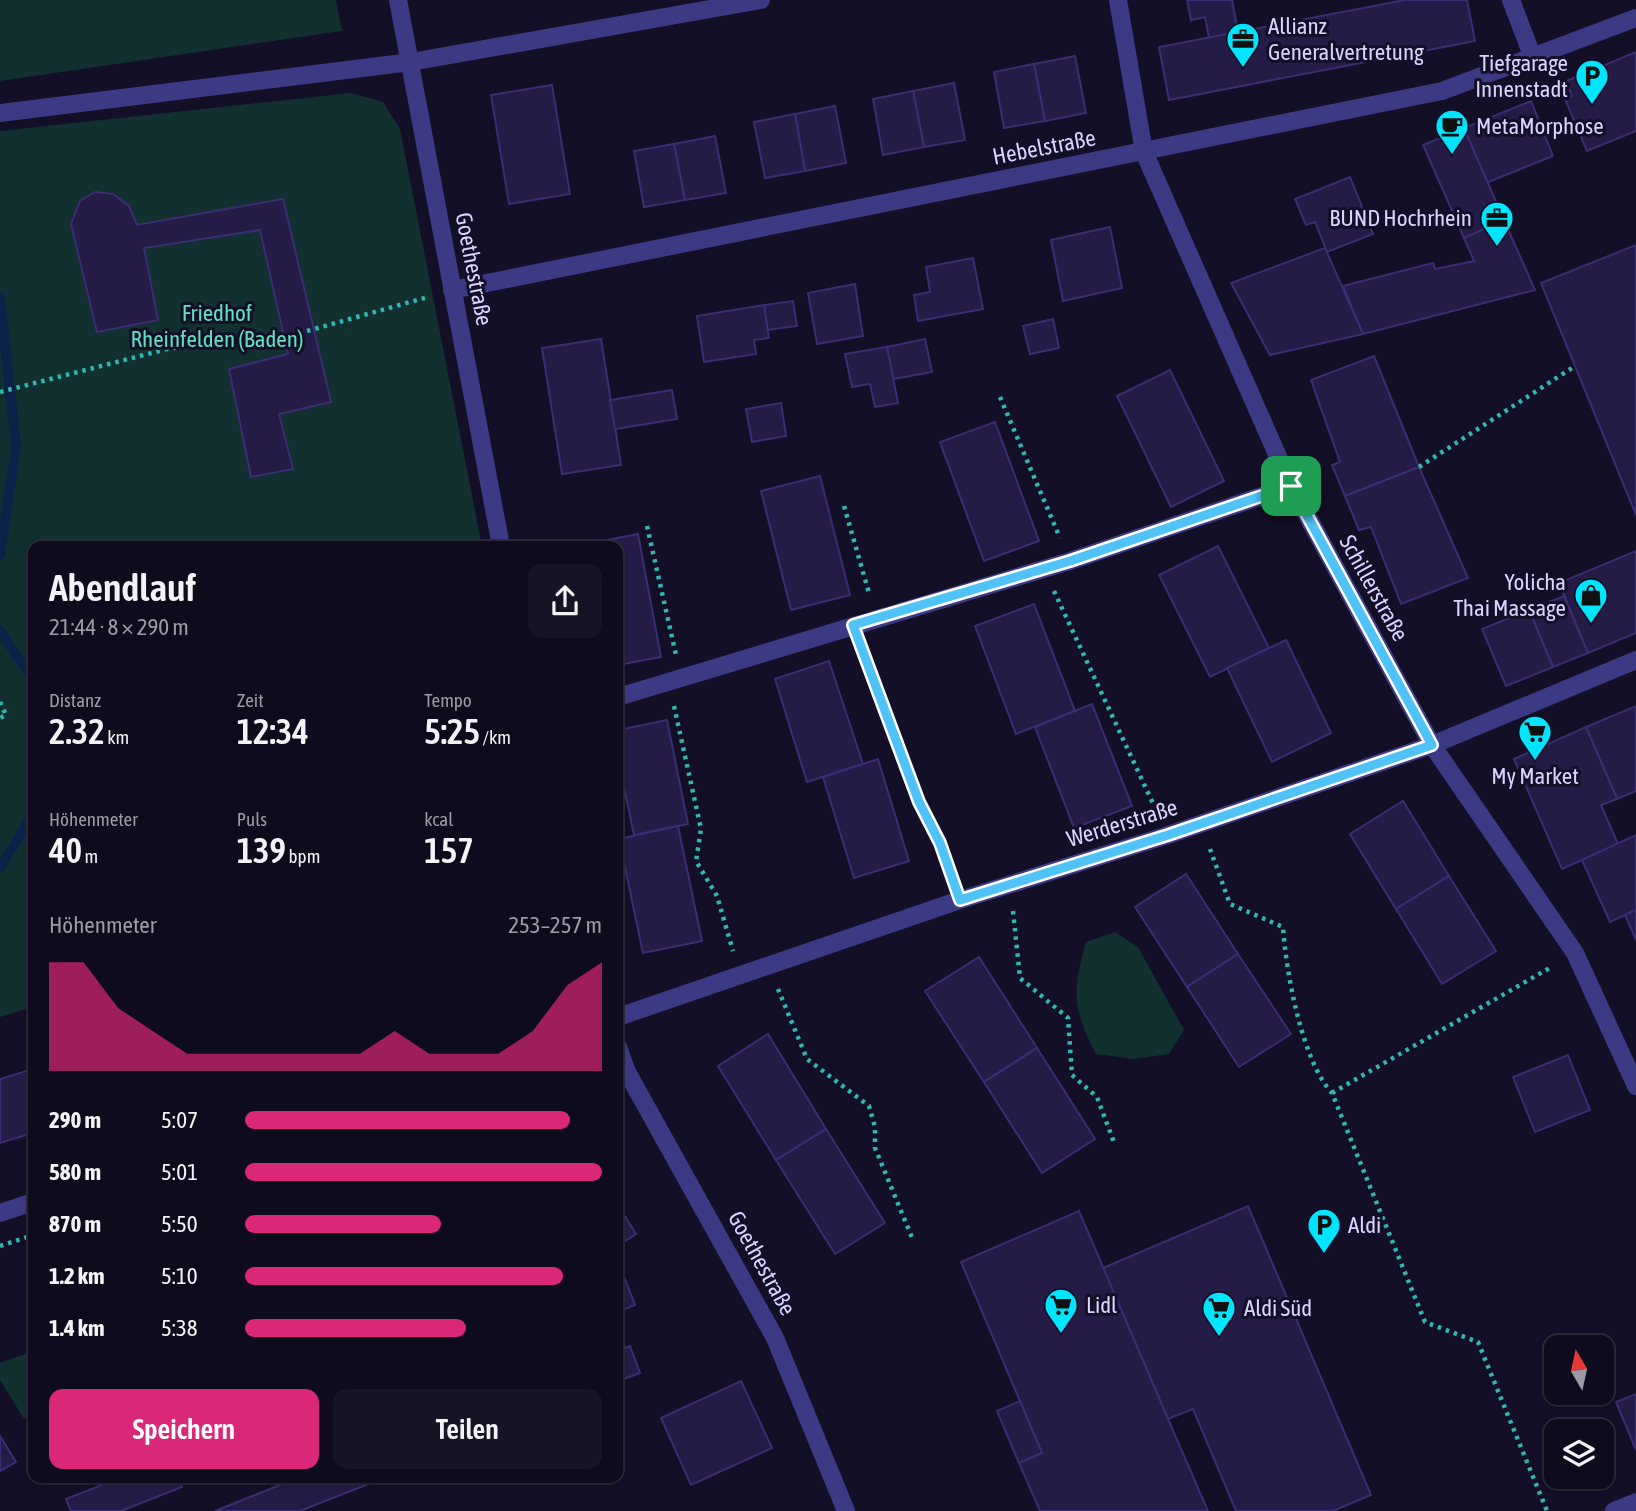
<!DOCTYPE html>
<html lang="de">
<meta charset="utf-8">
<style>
:root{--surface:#0e0b1c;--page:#171425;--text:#f1f3f6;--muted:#9b9ba3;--line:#2e2b3b;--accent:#db2777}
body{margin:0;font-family:"Asap Condensed",sans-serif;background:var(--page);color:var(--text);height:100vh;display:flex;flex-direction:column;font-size:26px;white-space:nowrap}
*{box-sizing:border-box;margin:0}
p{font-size:23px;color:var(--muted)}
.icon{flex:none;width:38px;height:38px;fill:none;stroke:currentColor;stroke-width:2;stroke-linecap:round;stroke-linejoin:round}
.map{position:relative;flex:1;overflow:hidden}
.drawer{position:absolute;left:28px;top:541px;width:595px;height:942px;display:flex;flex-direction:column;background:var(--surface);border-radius:14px;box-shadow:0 2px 5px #0004,0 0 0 2px var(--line)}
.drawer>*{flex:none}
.needle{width:46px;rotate:351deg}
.tools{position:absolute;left:1544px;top:1335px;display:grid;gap:14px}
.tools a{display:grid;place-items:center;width:70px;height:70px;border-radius:14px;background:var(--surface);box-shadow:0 2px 5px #0004,0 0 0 2px var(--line);font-size:35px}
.pin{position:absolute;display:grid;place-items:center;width:60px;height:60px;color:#fff;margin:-30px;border-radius:14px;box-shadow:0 4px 10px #0006}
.round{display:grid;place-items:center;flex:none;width:74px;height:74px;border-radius:14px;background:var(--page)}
.summary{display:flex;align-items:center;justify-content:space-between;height:119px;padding:0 21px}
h1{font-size:38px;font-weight:600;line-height:52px}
.metrics{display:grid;grid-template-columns:repeat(3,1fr);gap:10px;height:119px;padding:7px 21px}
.metrics div{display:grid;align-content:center}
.metrics b{font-size:35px;font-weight:600}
.metrics small{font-size:19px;font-weight:400}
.metrics p{font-size:19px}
.chart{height:196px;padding:14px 21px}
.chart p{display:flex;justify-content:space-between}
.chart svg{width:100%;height:126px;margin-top:7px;fill:var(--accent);opacity:.7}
.primary-button{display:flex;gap:14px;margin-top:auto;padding:14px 21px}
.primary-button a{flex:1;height:80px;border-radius:14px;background:var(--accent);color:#fff;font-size:28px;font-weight:600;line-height:80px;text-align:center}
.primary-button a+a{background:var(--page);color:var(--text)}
ul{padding:0 21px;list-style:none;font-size:23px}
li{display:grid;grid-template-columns:112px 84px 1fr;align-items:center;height:52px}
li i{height:18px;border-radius:9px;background:var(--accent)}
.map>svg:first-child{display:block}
</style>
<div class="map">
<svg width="1636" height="1511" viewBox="0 0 1636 1511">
<rect width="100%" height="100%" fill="#130f26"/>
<g fill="#12302f">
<path d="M 0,0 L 336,0 L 342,31 L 0,81 Z"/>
<path d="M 351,93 L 383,102 L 400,129 L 482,546 L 33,546 L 33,1007 L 0,1017 L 0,131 Z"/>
<path d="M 1115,932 L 1138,947 L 1184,1030 L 1169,1054 L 1134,1059 L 1096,1054 C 1072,1008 1072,991 1086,942 Z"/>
<path d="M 33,1351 L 33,1415 L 24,1419 L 0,1380 L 0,1363 Z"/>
</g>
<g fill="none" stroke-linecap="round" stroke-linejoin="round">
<g stroke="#0c2248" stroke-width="10">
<path d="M 0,297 L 16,446 L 0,555"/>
<path d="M 0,631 L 33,679"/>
<path d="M 0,867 L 33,815"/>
</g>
</g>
<g fill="#241b47" stroke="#3b2d73" stroke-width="2">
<path d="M 1187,0 L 1232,0 L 1238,32 L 1209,38 L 1205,17 L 1191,20 Z"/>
<path d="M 1405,0 L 1467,0 L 1475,41 L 1169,100 L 1159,47 Z"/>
<path d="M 1636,52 L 1636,131 L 1587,151 L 1565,99 L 1572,96 L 1566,81 Z"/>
<path d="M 1075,56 L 1086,113 L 1045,121 L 1034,64 Z"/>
<path d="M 1034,64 L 1045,121 L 1004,128 L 994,72 Z"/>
<path d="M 954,83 L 965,140 L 924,147 L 913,91 Z"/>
<path d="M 552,85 L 570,194 L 509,204 L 491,95 Z"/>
<path d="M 913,91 L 924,147 L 883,155 L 873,99 Z"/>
<path d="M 1531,101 L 1553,156 L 1486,183 L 1464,128 Z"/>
<path d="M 835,106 L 846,163 L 805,171 L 795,114 Z"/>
<path d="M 795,114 L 805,171 L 765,178 L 754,122 Z"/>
<path d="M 1464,128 L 1504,220 L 1464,238 L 1423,145 Z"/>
<path d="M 715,136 L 726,193 L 685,200 L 674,144 Z"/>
<path d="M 674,144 L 685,200 L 644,207 L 634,151 Z"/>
<path d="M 1350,177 L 1373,234 L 1327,252 L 1315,222 L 1306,225 L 1295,199 Z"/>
<path d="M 95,192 L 113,194 L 129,206 L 137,225 L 283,199 L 331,402 L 279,414 L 293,469 L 251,477 L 229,369 L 288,354 L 260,230 L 144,248 L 158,320 L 97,332 L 71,224 L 80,201 Z"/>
<path d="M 1504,220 L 1535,290 L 1363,334 L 1343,286 L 1433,263 L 1435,269 L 1474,261 L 1464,238 Z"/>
<path d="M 1110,227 L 1122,288 L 1063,301 L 1051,240 Z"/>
<path d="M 1636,245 L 1636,515 L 1541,283 Z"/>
<path d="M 1325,248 L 1363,334 L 1270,355 L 1231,283 Z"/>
<path d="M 973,258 L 983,309 L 918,321 L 914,295 L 930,292 L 926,267 Z"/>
<path d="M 855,284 L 863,336 L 817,344 L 808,293 Z"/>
<path d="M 793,301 L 797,326 L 767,330 L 764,305 Z"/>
<path d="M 764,305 L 769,338 L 754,340 L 756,354 L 704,362 L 697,316 Z"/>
<path d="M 1053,319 L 1059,348 L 1030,354 L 1023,326 Z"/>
<path d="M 601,339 L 621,465 L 562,474 L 542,348 Z"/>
<path d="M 925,339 L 932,372 L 893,379 L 887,347 Z"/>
<path d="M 887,347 L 898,403 L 875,407 L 870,384 L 852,387 L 845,354 Z"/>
<path d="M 1374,356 L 1419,467 L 1345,496 L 1332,465 L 1340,462 L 1311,380 Z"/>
<path d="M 1170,370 L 1224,481 L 1171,507 L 1117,396 Z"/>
<path d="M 672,390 L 677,419 L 615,429 L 610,400 Z"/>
<path d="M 781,403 L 786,436 L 752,442 L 746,409 Z"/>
<path d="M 995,422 L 1039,541 L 984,561 L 940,442 Z"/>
<path d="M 1419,467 L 1468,578 L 1401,604 L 1371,527 L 1359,530 L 1345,496 Z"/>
<path d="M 820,476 L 850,595 L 791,610 L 761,491 Z"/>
<path d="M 638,534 L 661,657 L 618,665 L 618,546 L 577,546 Z"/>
<path d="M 1218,546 L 1269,648 L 1210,677 L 1159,575 Z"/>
<path d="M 1636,551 L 1636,633 L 1588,653 L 1559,583 Z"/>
<path d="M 1564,596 L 1588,653 L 1553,667 L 1529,610 Z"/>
<path d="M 1034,604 L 1075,711 L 1016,734 L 975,626 Z"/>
<path d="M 1529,610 L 1553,667 L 1506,686 L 1482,629 Z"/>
<path d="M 1286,640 L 1331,733 L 1272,762 L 1227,668 Z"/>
<path d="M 829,661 L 863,764 L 807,782 L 775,679 Z"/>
<path d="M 1092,704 L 1132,806 L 1074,828 L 1035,727 Z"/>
<path d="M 1636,706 L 1636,791 L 1617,799 L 1586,727 Z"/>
<path d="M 667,720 L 688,824 L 634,835 L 618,758 L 618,730 Z"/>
<path d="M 1586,727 L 1617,799 L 1601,805 L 1618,844 L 1562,869 L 1514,759 Z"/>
<path d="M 878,759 L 909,861 L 854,878 L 823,777 Z"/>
<path d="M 1403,801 L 1449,876 L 1396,909 L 1350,834 Z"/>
<path d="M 678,826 L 702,941 L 643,953 L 619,839 Z"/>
<path d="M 1636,835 L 1636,910 L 1610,922 L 1582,860 Z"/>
<path d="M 1186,874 L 1238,954 L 1187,987 L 1135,907 Z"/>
<path d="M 1449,876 L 1496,951 L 1442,984 L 1396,909 Z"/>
<path d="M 1636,910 L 1636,940 L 1625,915 Z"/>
<path d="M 1238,954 L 1291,1034 L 1239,1067 L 1187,987 Z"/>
<path d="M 979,957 L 1037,1048 L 984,1082 L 925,991 Z"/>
<path d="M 768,1034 L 826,1129 L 776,1160 L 718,1066 Z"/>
<path d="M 1037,1048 L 1095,1139 L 1042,1173 L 984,1082 Z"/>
<path d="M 1568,1055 L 1590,1110 L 1535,1132 L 1513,1077 Z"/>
<path d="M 33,1069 L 33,1133 L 0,1143 L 0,1079 Z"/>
<path d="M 826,1129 L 885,1223 L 835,1254 L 776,1160 Z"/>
<path d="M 618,1205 L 636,1234 L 618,1246 Z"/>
<path d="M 1248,1206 L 1371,1495 L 1333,1511 L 1236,1511 L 1193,1409 L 1168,1419 L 1103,1268 Z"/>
<path d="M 1079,1211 L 1168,1419 L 1208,1511 L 1040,1511 L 1019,1463 L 1042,1453 L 961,1262 Z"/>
<path d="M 624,1276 L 635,1305 L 618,1312 L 618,1278 Z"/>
<path d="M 630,1346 L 640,1373 L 618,1381 L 618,1350 Z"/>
<path d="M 741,1381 L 772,1448 L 691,1485 L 661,1418 Z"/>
<path d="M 1636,1394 L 1636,1450 L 1616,1402 Z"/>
<path d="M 1020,1401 L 1042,1453 L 1019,1463 L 997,1411 Z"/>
<path d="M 0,1436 L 16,1462 L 0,1471 Z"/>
<path d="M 122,1477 L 178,1477 L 182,1487 L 121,1511 L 71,1511 L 66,1499 Z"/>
<path d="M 300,1477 L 386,1477 L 300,1511 L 215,1511 Z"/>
</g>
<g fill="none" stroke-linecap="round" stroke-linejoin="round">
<g stroke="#2fb8b0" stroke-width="4.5" stroke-dasharray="3.5 5" stroke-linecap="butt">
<path d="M 0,392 L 171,348 L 261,344 L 428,297"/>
<path d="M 1000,397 L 1060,538"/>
<path d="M 1419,467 L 1575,366"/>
<path d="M 844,506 L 869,593"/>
<path d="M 647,526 L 676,655"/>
<path d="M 1054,591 L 1157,812"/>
<path d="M 862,649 L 919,802 L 940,843 L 952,875"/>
<path d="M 0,702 L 6,715 L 0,718"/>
<path d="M 674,706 L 701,829 L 696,861 L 717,896 L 733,951"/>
<path d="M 1210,849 L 1230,904 L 1283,927 C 1286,972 1302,1061 1332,1093 L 1425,1322 L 1478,1342 L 1547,1511"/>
<path d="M 1013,911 L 1020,978 L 1068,1018 L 1072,1075 L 1097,1097 L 1115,1145"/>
<path d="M 778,989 L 807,1059 L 869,1106 L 875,1127 L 875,1148 L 913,1240"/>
<path d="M 1332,1093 L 1553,966"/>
<path d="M 0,1246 L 33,1235"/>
</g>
<path stroke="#3d3a85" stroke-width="18" d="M 0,113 L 411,62"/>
<g stroke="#3d3a85" stroke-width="18">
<path d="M 398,0 L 501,546"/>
<path d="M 1118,0 L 1144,152 L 1291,486 L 1432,745 L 1575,953 L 1636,1086"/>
<path d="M 1511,0 L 1533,58"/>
<path d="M 411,62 L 761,0"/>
<path d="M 452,290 L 1442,91 L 1636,18"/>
<path d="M 618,697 L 1070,561 L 1291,486"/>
<path d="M 618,1017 L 960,900 L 1168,835 L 1432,745 L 1636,660"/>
<path d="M 618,1047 L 627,1072 L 775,1338 L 846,1511"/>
<path d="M 0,1213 L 33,1202"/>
<path d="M 1614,1511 L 1636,1502"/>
</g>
</g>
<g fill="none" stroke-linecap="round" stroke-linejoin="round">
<defs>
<path id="route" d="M 1291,486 L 1432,745 L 1168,835 L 960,900 L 940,843 L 919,802 L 853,625 L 1070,561 Z"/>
</defs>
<use href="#route" stroke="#fff" stroke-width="14"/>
<use href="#route" stroke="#4fc3f7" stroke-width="9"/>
</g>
<defs>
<symbol id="office-pin" viewBox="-11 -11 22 30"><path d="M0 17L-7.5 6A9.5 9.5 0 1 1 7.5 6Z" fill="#00e5ff" stroke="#130f26"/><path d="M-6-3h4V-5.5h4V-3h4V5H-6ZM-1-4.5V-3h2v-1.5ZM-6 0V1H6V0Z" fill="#111"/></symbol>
<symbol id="parking-pin" viewBox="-11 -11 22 30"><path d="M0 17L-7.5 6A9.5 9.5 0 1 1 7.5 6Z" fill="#00e5ff" stroke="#130f26"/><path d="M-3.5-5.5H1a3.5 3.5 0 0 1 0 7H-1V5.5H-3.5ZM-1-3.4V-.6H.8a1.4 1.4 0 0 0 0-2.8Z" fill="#111"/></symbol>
<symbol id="cafe-pin" viewBox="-11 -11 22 30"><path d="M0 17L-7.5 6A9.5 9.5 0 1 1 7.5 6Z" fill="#00e5ff" stroke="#130f26"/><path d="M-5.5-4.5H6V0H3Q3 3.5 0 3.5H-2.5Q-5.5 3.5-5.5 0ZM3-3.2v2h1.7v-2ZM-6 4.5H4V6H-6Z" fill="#111"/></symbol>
<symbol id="shop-pin" viewBox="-11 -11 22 30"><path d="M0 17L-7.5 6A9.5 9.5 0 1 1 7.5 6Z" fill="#00e5ff" stroke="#130f26"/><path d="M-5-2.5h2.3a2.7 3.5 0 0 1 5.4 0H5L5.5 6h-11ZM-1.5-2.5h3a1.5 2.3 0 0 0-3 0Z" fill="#111"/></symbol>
<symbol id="supermarket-pin" viewBox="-11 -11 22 30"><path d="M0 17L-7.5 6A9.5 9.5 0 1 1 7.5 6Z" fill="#00e5ff" stroke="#130f26"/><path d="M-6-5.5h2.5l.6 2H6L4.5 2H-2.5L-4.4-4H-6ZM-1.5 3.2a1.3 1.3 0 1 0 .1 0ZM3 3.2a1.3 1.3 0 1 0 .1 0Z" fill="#111"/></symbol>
</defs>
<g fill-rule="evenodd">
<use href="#office-pin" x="1224" y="20" width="38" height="52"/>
<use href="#parking-pin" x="1573" y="57" width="38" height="52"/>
<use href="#cafe-pin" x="1433" y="107" width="38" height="52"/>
<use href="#office-pin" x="1478" y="199" width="38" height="52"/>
<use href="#shop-pin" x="1572" y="576" width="38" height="52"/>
<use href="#supermarket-pin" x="1516" y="713" width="38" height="52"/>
<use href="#parking-pin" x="1305" y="1206" width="38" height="52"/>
<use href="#supermarket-pin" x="1042" y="1286" width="38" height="52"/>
<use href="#supermarket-pin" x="1200" y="1289" width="38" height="52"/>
</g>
<g text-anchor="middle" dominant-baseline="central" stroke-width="6" stroke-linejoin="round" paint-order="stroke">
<g font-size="23" fill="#d9d4ff" stroke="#130f26" text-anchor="start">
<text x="1268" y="26">Allianz<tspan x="1268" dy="26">Generalvertretung</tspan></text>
<text x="1568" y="63" text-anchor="end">Tiefgarage<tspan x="1568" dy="26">Innenstadt</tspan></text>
<text x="1476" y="126">MetaMorphose</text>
<text x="1472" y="218" text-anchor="end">BUND Hochrhein</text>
<text x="1566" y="582" text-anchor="end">Yolicha<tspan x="1566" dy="26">Thai Massage</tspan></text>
<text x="1535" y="776" text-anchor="middle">My Market</text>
<text x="1348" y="1225">Aldi</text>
<text x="1086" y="1305">Lidl</text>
<text x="1244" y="1308">Aldi Süd</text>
</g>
<g font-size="23" fill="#d9d4ff" stroke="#130f26">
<text transform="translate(1044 147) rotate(-11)">Hebelstraße</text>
<text transform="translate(474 269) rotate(79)">Goethestraße</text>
<text transform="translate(1374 588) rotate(61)">Schillerstraße</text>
<text transform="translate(1122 823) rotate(-17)">Werderstraße</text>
<text transform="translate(762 1263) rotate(61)">Goethestraße</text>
</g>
<g font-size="23" fill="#5fe0c0" stroke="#130f26">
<text x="217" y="313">Friedhof<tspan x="217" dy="26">Rheinfelden (Baden)</tspan></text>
</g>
</g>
</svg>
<div class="tools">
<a><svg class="needle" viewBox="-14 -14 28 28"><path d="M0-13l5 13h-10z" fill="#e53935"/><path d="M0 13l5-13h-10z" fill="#9b9ba3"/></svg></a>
<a><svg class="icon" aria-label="layers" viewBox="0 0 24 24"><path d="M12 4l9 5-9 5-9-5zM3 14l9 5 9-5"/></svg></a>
</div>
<div class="pin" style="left:1291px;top:486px;background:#1e9e55"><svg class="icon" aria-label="arrive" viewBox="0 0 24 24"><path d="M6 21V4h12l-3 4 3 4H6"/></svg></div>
<section class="drawer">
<div class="summary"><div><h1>Abendlauf</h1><p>21:44 · 8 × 290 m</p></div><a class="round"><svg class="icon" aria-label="share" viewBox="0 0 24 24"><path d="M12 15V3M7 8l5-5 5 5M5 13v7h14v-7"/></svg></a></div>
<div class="metrics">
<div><p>Distanz</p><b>2.32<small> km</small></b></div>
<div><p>Zeit</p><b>12:34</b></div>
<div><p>Tempo</p><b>5:25<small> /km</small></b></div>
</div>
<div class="metrics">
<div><p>Höhenmeter</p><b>40<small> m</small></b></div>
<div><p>Puls</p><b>139<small> bpm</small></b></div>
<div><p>kcal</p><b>157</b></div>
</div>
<div class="chart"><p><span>Höhenmeter</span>253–257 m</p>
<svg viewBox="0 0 160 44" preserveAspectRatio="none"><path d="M0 44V6L10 6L20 22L30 30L40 38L50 38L60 38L70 38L80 38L90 38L100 30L110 38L120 38L130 38L140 30L150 14L160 6V44z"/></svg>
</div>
<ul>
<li><b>290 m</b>5:07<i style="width:91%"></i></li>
<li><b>580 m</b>5:01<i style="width:100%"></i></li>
<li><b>870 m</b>5:50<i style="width:55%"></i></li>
<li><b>1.2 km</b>5:10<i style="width:89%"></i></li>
<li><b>1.4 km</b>5:38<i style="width:62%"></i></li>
</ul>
<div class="primary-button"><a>Speichern</a><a>Teilen</a></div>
</section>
</div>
